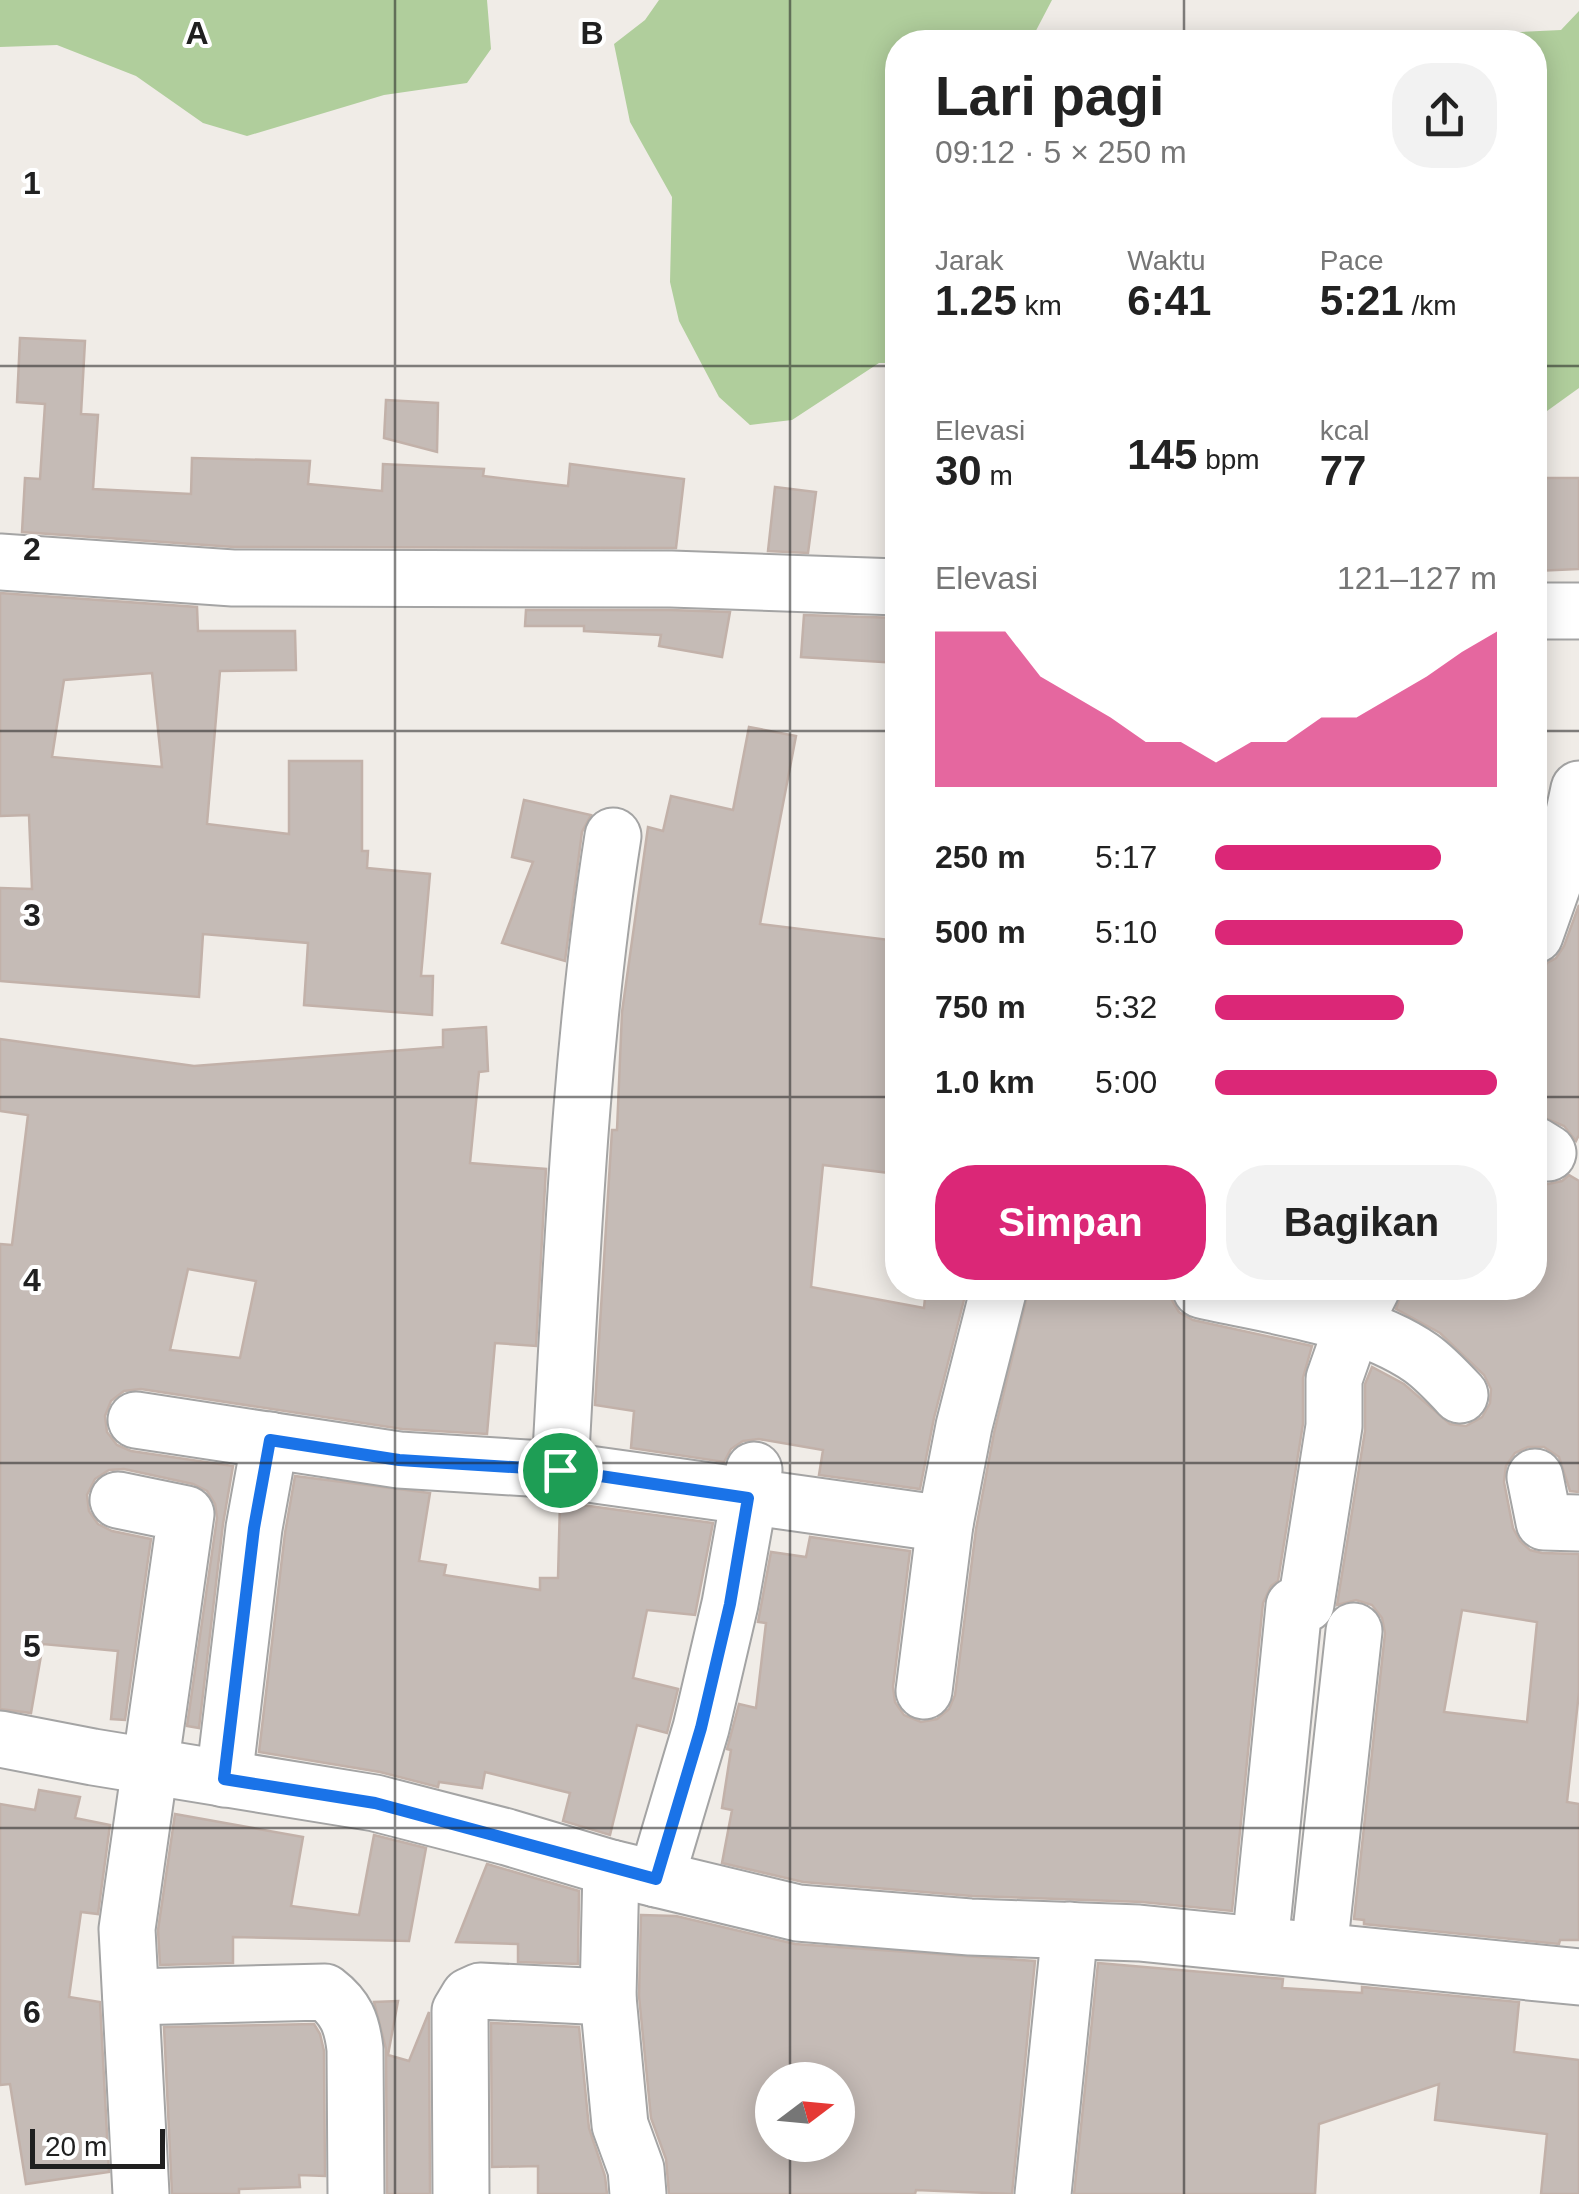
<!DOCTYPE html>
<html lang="id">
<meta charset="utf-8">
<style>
:root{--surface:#fff;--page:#f2f2f2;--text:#222;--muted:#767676;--accent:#db2777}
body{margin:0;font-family:Helvetica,sans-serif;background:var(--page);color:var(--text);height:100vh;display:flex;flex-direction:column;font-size:38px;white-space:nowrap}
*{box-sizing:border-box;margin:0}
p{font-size:32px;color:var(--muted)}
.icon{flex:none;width:55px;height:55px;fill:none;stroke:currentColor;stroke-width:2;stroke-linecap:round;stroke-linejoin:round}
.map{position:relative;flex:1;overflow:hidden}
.side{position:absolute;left:885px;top:30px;width:662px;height:1270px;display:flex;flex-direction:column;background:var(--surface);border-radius:40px;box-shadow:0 5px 25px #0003}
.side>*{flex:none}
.needle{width:65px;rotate:74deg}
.fabs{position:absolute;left:755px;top:2062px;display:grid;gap:20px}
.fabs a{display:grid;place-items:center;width:100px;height:100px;border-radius:50%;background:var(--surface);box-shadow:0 5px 25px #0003;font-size:50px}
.scale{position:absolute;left:30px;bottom:25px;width:135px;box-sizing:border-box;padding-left:10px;border:5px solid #202020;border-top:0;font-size:28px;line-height:35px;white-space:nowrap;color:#202020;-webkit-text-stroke:8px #fff;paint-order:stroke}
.pin{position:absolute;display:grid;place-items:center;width:85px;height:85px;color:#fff;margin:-42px;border:5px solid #fff;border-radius:50%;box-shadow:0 2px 10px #0007}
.round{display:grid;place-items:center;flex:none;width:105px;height:105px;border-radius:40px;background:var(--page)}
.head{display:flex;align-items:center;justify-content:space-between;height:170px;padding:0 50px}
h1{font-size:55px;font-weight:600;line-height:75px}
.metrics{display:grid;grid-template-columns:repeat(3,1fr);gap:15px;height:170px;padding:10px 50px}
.metrics div{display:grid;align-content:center}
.metrics b{font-size:42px;font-weight:600}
.metrics small{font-size:28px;font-weight:400}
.metrics p{font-size:28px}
.chart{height:280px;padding:20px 50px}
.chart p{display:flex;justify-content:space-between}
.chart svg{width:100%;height:180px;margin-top:10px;fill:var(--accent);opacity:.7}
.button{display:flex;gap:20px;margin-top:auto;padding:20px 50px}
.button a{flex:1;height:115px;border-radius:40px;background:var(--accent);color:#fff;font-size:40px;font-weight:600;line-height:115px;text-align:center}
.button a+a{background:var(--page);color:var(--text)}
ul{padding:0 50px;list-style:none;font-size:32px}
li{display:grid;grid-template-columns:160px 120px 1fr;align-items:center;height:75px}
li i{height:25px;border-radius:12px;background:var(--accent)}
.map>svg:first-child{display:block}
</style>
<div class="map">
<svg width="1579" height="2194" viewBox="0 0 1579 2194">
<rect width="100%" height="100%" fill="#f0ece7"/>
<g fill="#b0ce9c">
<path d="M 0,0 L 487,0 L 491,49 L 467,83 L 384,95 L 247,136 L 203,123 L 136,76 L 57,45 L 0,47 Z"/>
<path d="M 659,0 L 1052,0 L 1030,42 L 898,42 L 897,363 L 879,363 L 792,420 L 750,425 L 719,397 L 679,321 L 670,282 L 672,197 L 630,122 L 614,44 L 645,20 Z"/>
<path d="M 1579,11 L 1579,388 L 1547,411 L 1535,408 L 1535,42 L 1471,42 L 1476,34 L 1561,30 Z"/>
</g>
<g fill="#c5bbb6" stroke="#c2b1a9" stroke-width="2.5" fill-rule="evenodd">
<path d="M 20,338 L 85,341 L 81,414 L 98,415 L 93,489 L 191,494 L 192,458 L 310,461 L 308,484 L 382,491 L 383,464 L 484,469 L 483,476 L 568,486 L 570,464 L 684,479 L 676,548 L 234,547 L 22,532 L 25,478 L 40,479 L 45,404 L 17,402 Z"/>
<path d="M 386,400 L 438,403 L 437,452 L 384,438 Z"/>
<path d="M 1535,478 L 1579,478 L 1579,569 L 1535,571 Z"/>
<path d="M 775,487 L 816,492 L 808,553 L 768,551 Z"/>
<path d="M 0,593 L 197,607 L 198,631 L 295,631 L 296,670 L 220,671 L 207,824 L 289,834 L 289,761 L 362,761 L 362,851 L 368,851 L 367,868 L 430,874 L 421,976 L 433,976 L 432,1015 L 304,1005 L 308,943 L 203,934 L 199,997 L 0,981 L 0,888 L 32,889 L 29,815 L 0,816 ZM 152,673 L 162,767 L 52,757 L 64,680 Z"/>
<path d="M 526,610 L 670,610 L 730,612 L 722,657 L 659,646 L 661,635 L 584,631 L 584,626 L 525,626 Z"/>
<path d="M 804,615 L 898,618 L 898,663 L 801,657 Z"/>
<path d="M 749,727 L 796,736 L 760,924 L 898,941 L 898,1174 L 823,1165 L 811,1287 L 924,1308 L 926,1288 L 967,1288 L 934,1418 L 920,1489 L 819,1475 L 823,1450 L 759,1439 L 743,1441 L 731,1449 L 724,1462 L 631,1448 L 634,1411 L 595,1405 L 612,1130 L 617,1130 L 622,1012 L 648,827 L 663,831 L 671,796 L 733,810 Z"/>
<path d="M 524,800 L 591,815 L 582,832 L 565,961 L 502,943 L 533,862 L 512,857 Z"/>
<path d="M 1579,905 L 1579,1135 L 1576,1141 L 1564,1126 L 1535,1114 L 1535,986 L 1547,963 L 1556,958 L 1564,946 Z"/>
<path d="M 486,1027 L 488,1071 L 479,1072 L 470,1163 L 546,1169 L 536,1346 L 495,1343 L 487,1434 L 402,1429 L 141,1389 L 124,1391 L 111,1401 L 105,1416 L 107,1432 L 117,1445 L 131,1451 L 233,1466 L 223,1524 L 199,1728 L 187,1726 L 217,1518 L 215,1504 L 207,1491 L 193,1484 L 124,1469 L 109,1470 L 95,1479 L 87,1495 L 89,1511 L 98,1524 L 112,1531 L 151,1539 L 125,1720 L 111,1719 L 118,1651 L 43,1644 L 31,1713 L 0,1709 L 0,1244 L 12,1245 L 28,1115 L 0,1111 L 0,1039 L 194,1066 L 443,1047 L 443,1030 ZM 188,1269 L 256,1281 L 240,1358 L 170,1350 Z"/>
<path d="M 1569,1175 L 1579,1181 L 1579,1492 L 1570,1491 L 1559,1457 L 1544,1447 L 1528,1447 L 1515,1453 L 1506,1466 L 1504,1482 L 1513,1528 L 1520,1541 L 1530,1550 L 1542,1553 L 1579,1554 L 1579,1692 L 1567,1802 L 1579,1804 L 1579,1940 L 1560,1940 L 1559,1944 L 1364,1924 L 1364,1920 L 1354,1919 L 1385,1633 L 1382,1618 L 1372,1605 L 1356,1600 L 1337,1605 L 1365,1431 L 1365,1384 L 1372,1367 L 1404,1384 L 1450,1424 L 1466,1426 L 1482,1417 L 1490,1403 L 1491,1389 L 1484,1375 L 1440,1333 L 1396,1309 L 1403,1288 L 1535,1288 L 1535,1181 L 1548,1184 L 1562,1181 ZM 1462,1610 L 1537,1622 L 1527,1722 L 1444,1712 Z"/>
<path d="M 1029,1288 L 1171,1288 L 1172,1300 L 1179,1312 L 1193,1320 L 1312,1346 L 1303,1378 L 1303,1424 L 1278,1581 L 1271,1586 L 1263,1603 L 1232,1911 L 1142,1902 L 972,1896 L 803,1882 L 722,1863 L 732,1810 L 722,1808 L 731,1750 L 727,1749 L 739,1704 L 756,1708 L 766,1623 L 758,1622 L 771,1552 L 806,1557 L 810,1537 L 910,1551 L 893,1687 L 895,1702 L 904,1715 L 921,1722 L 937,1719 L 949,1709 L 955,1695 L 976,1529 L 994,1433 Z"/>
<path d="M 295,1476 L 430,1493 L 419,1561 L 446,1565 L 444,1575 L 540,1590 L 540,1578 L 558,1578 L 560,1502 L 713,1523 L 695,1615 L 647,1610 L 633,1678 L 678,1689 L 667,1733 L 637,1725 L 610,1835 L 563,1821 L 570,1793 L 485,1772 L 482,1788 L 439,1782 L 438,1787 L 380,1772 L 259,1752 L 285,1533 Z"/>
<path d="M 39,1790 L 80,1797 L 75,1818 L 110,1825 L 98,1914 L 81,1912 L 69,1997 L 100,2002 L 109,2172 L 26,2184 L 10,2084 L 0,2085 L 0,1804 L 35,1810 Z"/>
<path d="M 175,1814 L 303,1837 L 291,1906 L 359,1915 L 374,1835 L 426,1848 L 409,1941 L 233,1937 L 233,1963 L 160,1965 L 158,1930 Z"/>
<path d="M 487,1864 L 579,1891 L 578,1964 L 518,1962 L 518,1944 L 456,1942 Z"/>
<path d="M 641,1915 L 676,1916 L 795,1944 L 1035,1961 L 1012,2194 L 916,2190 L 915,2194 L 669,2194 L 666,2159 L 651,2118 L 639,1996 ZM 772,2080 L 838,2080 L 838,2145 L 772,2145 Z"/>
<path d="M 1098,1963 L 1283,1979 L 1282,1988 L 1362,1993 L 1362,1987 L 1519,2002 L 1514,2052 L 1579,2060 L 1579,2194 L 1541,2194 L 1547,2134 L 1435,2120 L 1439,2084 L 1319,2124 L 1315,2194 L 1074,2194 Z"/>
<path d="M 398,2001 L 388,2055 L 409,2061 L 429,2012 L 430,2194 L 387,2194 L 386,2049 L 374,2002 Z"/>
<path d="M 491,2023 L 579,2027 L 589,2128 L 605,2176 L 607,2194 L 538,2194 L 538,2166 L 492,2167 Z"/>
<path d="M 314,2024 L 320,2034 L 324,2051 L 325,2176 L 299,2175 L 300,2187 L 239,2189 L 239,2194 L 172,2194 L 164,2027 Z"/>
</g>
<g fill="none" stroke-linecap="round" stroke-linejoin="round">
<defs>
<g id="minor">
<path d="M 0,562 L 233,578 L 671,579 L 898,587"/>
<path d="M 1535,611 L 1579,611"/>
<path d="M 1535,935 L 1567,845 L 1579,789"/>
<path d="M 1535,1145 L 1548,1153"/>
<path d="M 1201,1290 C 1270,1306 1362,1317 1421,1358 C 1435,1368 1448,1382 1460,1395"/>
<path d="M 136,1420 L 399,1460 L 560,1470 L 945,1524 L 964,1426 L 999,1288"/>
<path d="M 560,1470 C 572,1259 580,1046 613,836"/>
<path d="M 1535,1477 L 1544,1522 L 1579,1523"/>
<path d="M 118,1500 L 186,1514 L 127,1929 L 141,2194"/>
<path d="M 924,1691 L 945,1524"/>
<path d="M 0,1739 L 93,1757 L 375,1803 L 507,1837 L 611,1868 L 798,1913 L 970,1927 L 1139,1933 L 1579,1977"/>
<path d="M 224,1779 L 254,1528 L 270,1440"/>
<path d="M 611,1868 L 608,1997 L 620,2125 L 636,2169 L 638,2194"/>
<path d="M 656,1879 L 701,1728 L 730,1604 L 754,1470"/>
<path d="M 1260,1945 L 1294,1606 L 1306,1604 L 1334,1426 L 1334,1379 L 1352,1328 L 1372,1288"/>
<path d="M 1319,1950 L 1354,1631"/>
<path d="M 131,1997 L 325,1992 C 346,2008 352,2023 355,2049 L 356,2194"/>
<path d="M 461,2194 L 460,2011 L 469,1996 L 480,1991 L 608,1997"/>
<path d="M 1043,2194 L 1070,1930"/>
</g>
</defs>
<use href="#minor" stroke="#a4a4a4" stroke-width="59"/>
<use href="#minor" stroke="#fff" stroke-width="55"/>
</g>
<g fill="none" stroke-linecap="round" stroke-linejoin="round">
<defs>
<path id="route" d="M 270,1440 L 399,1460 L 560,1470 L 748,1498 L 730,1604 L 701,1728 L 656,1879 L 375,1803 L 224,1779 L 254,1528 Z"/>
</defs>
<use href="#route" stroke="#fff" stroke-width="20"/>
<use href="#route" stroke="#1a73e8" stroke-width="12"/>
</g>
<path fill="none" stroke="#202020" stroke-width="2.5" stroke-opacity="0.55" d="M 395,0 L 395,2194M 790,0 L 790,2080M 1184,0 L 1184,42M 0,366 L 898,366M 1535,366 L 1579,366M 0,731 L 898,731M 1535,731 L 1579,731M 0,1097 L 898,1097M 1535,1097 L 1579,1097M 1184,1288 L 1184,2194M 0,1463 L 1579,1463M 0,1828 L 1579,1828M 790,2145 L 790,2194"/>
<g font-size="32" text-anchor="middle" font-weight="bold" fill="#202020" stroke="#fff" stroke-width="8" stroke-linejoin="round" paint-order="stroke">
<text x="197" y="44">A</text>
<text x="592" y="44">B</text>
<text x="32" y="194">1</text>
<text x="32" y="560">2</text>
<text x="32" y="926">3</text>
<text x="32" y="1291">4</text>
<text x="32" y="1657">5</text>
<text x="32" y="2023">6</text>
</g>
</svg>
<div class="fabs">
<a><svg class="needle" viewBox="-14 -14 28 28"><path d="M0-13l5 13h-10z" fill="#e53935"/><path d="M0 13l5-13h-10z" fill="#767676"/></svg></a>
</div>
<div class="scale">20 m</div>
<div class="pin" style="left:560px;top:1470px;background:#1e9e55"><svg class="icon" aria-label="arrive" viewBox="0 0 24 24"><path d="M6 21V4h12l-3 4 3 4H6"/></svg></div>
<section class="side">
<div class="head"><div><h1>Lari pagi</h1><p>09:12 · 5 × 250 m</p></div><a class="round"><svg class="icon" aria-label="share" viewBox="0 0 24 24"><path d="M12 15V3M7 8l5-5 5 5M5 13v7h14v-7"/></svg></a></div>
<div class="metrics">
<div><p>Jarak</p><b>1.25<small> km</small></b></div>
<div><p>Waktu</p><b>6:41</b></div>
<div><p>Pace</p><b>5:21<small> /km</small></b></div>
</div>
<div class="metrics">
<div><p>Elevasi</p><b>30<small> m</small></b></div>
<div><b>145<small> bpm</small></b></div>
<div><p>kcal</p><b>77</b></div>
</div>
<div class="chart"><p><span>Elevasi</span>121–127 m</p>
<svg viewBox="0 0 160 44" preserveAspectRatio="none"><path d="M0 44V6L10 6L20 6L30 17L40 22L50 27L60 33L70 33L80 38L90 33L100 33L110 27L120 27L130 22L140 17L150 11L160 6V44z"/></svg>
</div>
<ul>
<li><b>250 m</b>5:17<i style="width:80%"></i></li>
<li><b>500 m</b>5:10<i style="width:88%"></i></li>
<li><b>750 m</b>5:32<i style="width:67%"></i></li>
<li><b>1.0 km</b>5:00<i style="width:100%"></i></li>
</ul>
<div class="button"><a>Simpan</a><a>Bagikan</a></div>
</section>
</div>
